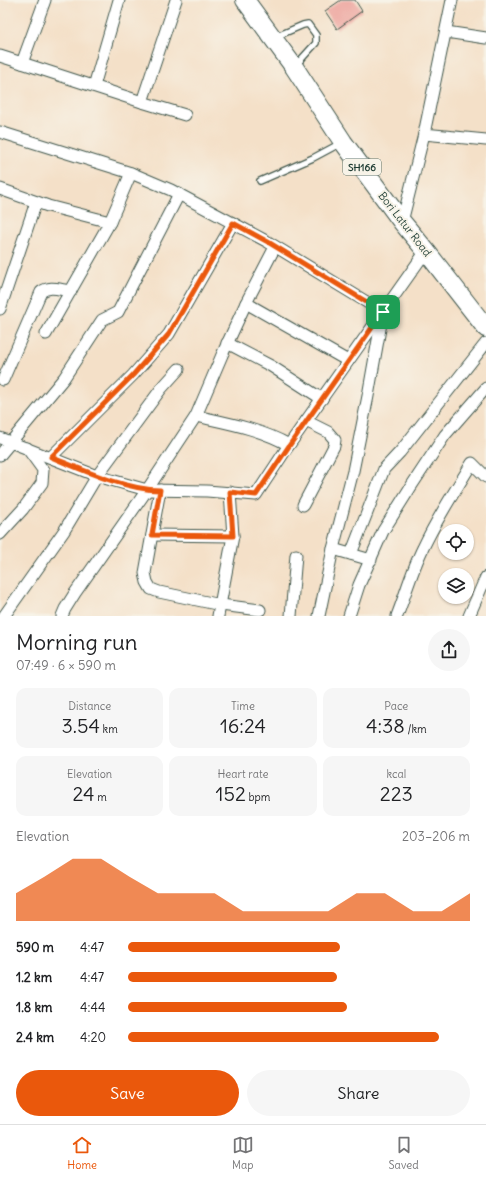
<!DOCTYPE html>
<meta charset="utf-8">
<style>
:root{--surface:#fff;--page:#f6f6f6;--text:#202124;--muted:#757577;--line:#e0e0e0;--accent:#ea580c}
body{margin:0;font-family:Delius,sans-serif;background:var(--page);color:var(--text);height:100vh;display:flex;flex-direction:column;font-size:15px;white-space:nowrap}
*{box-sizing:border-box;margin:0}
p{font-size:13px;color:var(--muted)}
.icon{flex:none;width:22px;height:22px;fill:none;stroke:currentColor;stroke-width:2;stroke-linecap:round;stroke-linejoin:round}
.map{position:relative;height:616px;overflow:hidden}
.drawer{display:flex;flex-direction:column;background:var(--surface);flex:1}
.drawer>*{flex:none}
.controls{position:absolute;left:438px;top:524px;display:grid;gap:8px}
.controls a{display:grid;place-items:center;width:36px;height:36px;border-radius:50%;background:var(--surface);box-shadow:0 1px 3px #0004;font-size:20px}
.pin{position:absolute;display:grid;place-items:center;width:34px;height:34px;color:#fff;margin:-17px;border-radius:8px;box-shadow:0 2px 6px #0006}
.round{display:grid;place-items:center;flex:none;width:42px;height:42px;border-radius:21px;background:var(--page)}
.headline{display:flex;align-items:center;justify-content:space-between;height:68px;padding:0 16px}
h1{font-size:22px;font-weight:600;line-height:30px}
.figures{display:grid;grid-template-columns:repeat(3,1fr);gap:6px;height:68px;padding:4px 16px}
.figures div{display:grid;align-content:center;border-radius:10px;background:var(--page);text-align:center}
.figures b{font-size:20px;font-weight:600}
.figures small{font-size:11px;font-weight:400}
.figures p{font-size:11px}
.chart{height:112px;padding:8px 16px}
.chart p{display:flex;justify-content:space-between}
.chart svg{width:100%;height:72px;margin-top:4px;fill:var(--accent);opacity:.7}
.primary-button{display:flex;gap:8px;margin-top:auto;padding:8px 16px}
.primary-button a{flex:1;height:46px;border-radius:24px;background:var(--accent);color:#fff;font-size:16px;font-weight:600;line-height:46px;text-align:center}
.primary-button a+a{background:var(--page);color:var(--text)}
ul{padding:0 16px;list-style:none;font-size:13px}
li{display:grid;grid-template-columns:64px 48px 1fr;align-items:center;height:30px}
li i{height:10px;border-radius:5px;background:var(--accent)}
.menu{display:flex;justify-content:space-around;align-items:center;height:56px;border-top:1px solid var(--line);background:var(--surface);font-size:11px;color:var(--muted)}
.menu a{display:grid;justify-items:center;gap:2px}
.menu .active{color:var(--accent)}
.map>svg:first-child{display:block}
</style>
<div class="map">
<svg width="486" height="616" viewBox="0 0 486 616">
<rect width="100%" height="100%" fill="#f7f3e8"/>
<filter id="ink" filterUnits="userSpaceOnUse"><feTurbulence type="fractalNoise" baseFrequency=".025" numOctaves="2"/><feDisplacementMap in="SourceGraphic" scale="8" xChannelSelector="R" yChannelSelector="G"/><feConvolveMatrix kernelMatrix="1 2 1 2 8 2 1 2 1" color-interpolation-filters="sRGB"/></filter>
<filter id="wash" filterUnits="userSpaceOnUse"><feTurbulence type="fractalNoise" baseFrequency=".012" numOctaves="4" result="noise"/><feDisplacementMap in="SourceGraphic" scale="16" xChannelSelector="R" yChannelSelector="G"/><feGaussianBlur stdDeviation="0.9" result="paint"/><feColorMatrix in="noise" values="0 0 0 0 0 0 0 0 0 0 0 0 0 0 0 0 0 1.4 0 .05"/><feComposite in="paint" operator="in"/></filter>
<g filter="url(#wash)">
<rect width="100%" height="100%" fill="#f4e0c8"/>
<g id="blocks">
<path fill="#ec9b95" d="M 341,0 L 355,0 L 362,11 L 337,29 L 325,11 Z"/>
</g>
</g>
<g filter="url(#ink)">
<use href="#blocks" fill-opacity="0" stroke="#3f554a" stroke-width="1"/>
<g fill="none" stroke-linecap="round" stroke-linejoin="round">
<defs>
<g id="service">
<path d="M 275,37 L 303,25 L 308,24 L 316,35 L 316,43 L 296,65"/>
<path d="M 260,181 L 313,158 L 341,143"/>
</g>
<g id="minor">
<path d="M 446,32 L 486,38"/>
<path d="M 0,56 L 22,63 L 45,0"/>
<path d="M 22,63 L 142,102 L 176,0"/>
<path d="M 94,86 L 119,0"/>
<path d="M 142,102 L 185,115"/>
<path d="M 0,132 L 131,173 L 171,190 L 268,242 L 383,312 L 368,396 L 353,471 L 333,549 L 319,616"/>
<path d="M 424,134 L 486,140"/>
<path d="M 0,189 L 48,206 L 110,222"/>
<path d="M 402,222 L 424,134 L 452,0"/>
<path d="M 246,303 L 348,361"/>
<path d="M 0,309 L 36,202"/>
<path d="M 46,334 L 110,222 L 131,173"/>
<path d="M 227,343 L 271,366 L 322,399"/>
<path d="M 3,380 L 41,292 C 50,285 60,290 71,291"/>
<path d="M 196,416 C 227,423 261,429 289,445"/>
<path d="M 0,438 L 97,476 L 147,490 L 207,491 L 256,495 L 289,445 L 426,251"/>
<path d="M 0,455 L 64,378 L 102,320 L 118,312 L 179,194"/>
<path d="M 51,457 L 133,375 L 169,334 L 233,223"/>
<path d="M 160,490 L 145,573 L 147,582 L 151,589 L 159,592 L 221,605 L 260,610"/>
<path d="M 303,505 L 334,446 L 335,440 L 328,432 L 306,421"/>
<path d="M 0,534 L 23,509 L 42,483 L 43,470 L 27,448"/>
<path d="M 152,535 L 233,536"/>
<path d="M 333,549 L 371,560"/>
<path d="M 351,554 L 384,469 L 400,452 L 486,343"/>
<path d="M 4,616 L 64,531 L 97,476 L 161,389 L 179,369"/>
<path d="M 62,616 L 65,609 L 75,593 L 147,490 L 196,416 L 222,355 L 246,303 L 275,247"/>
<path d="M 218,616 L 233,536 L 230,492"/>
<path d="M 291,616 L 296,555"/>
<path d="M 349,616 L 359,585 L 383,531 L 410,488 L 445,435 L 486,388"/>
<path d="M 397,616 C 406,593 412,570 423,548 C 437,518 455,491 472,463 L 486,477"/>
<path d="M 469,616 L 486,577"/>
</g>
<path id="primary" d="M 245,0 L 294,67 L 343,142 L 402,222 L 426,251 L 486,328"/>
</defs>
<use href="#service" stroke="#3f554a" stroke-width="8"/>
<use href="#minor" stroke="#3f554a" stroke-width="13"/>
<use href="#primary" stroke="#3f554a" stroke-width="20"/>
<use href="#service" stroke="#fff" stroke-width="5.5"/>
<use href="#minor" stroke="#fff" stroke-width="11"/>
<use href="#primary" stroke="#fff" stroke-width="18"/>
</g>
</g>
<g fill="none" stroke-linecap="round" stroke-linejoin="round" filter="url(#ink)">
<defs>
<path id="route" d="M 233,223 L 268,242 L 383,312 L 289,446 L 256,495 L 230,492 L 233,536 L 152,535 L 160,490 C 126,490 83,470 51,457 L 133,375 L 169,334 Z"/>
</defs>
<use href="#route" stroke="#fff" stroke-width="8"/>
<use href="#route" stroke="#ea580c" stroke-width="5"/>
</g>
<g text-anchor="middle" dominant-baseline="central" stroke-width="4" stroke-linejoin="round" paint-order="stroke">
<rect fill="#f7f3e8" stroke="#60746a" stroke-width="1" x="343" y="159" width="38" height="16" rx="3"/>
<g font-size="10" font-weight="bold" fill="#1f3d34">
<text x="362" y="167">SH166</text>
</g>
<g font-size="11" fill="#1f3d34" stroke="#f7f3e8">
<text transform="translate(405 224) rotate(52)">Bori Latur Road</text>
</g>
</g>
</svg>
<div class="controls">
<a><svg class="icon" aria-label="locate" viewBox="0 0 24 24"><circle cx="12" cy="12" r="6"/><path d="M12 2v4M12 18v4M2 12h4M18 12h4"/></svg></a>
<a><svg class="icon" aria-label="layers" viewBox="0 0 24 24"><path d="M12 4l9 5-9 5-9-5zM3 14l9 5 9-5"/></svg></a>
</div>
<div class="pin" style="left:383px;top:312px;background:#1e9e55"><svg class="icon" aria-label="arrive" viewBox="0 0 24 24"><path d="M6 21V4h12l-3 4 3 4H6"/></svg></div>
</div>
<section class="drawer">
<div class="headline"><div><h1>Morning run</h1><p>07:49 · 6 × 590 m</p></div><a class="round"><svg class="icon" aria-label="share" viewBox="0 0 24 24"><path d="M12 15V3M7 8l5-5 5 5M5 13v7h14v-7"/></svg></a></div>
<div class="figures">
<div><p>Distance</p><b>3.54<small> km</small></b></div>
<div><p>Time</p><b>16:24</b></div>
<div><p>Pace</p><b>4:38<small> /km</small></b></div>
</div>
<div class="figures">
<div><p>Elevation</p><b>24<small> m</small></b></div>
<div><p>Heart rate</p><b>152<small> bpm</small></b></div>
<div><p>kcal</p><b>223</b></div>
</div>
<div class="chart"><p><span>Elevation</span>203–206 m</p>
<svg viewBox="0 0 160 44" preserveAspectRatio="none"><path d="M0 44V27L10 17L20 6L30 6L40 17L50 27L60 27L70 27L80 38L90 38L100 38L110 38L120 27L130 27L140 38L150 38L160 27V44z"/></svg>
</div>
<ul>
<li><b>590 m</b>4:47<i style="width:62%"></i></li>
<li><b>1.2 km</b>4:47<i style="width:61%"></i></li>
<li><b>1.8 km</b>4:44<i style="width:64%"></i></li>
<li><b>2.4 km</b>4:20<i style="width:91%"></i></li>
</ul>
<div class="primary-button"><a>Save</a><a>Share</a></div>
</section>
<nav class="menu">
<a class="active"><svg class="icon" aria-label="home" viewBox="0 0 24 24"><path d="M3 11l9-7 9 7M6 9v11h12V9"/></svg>Home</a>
<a><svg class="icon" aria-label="map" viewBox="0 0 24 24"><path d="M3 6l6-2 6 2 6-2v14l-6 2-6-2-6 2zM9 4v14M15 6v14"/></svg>Map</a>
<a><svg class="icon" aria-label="saved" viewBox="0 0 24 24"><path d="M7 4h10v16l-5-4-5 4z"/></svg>Saved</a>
</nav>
